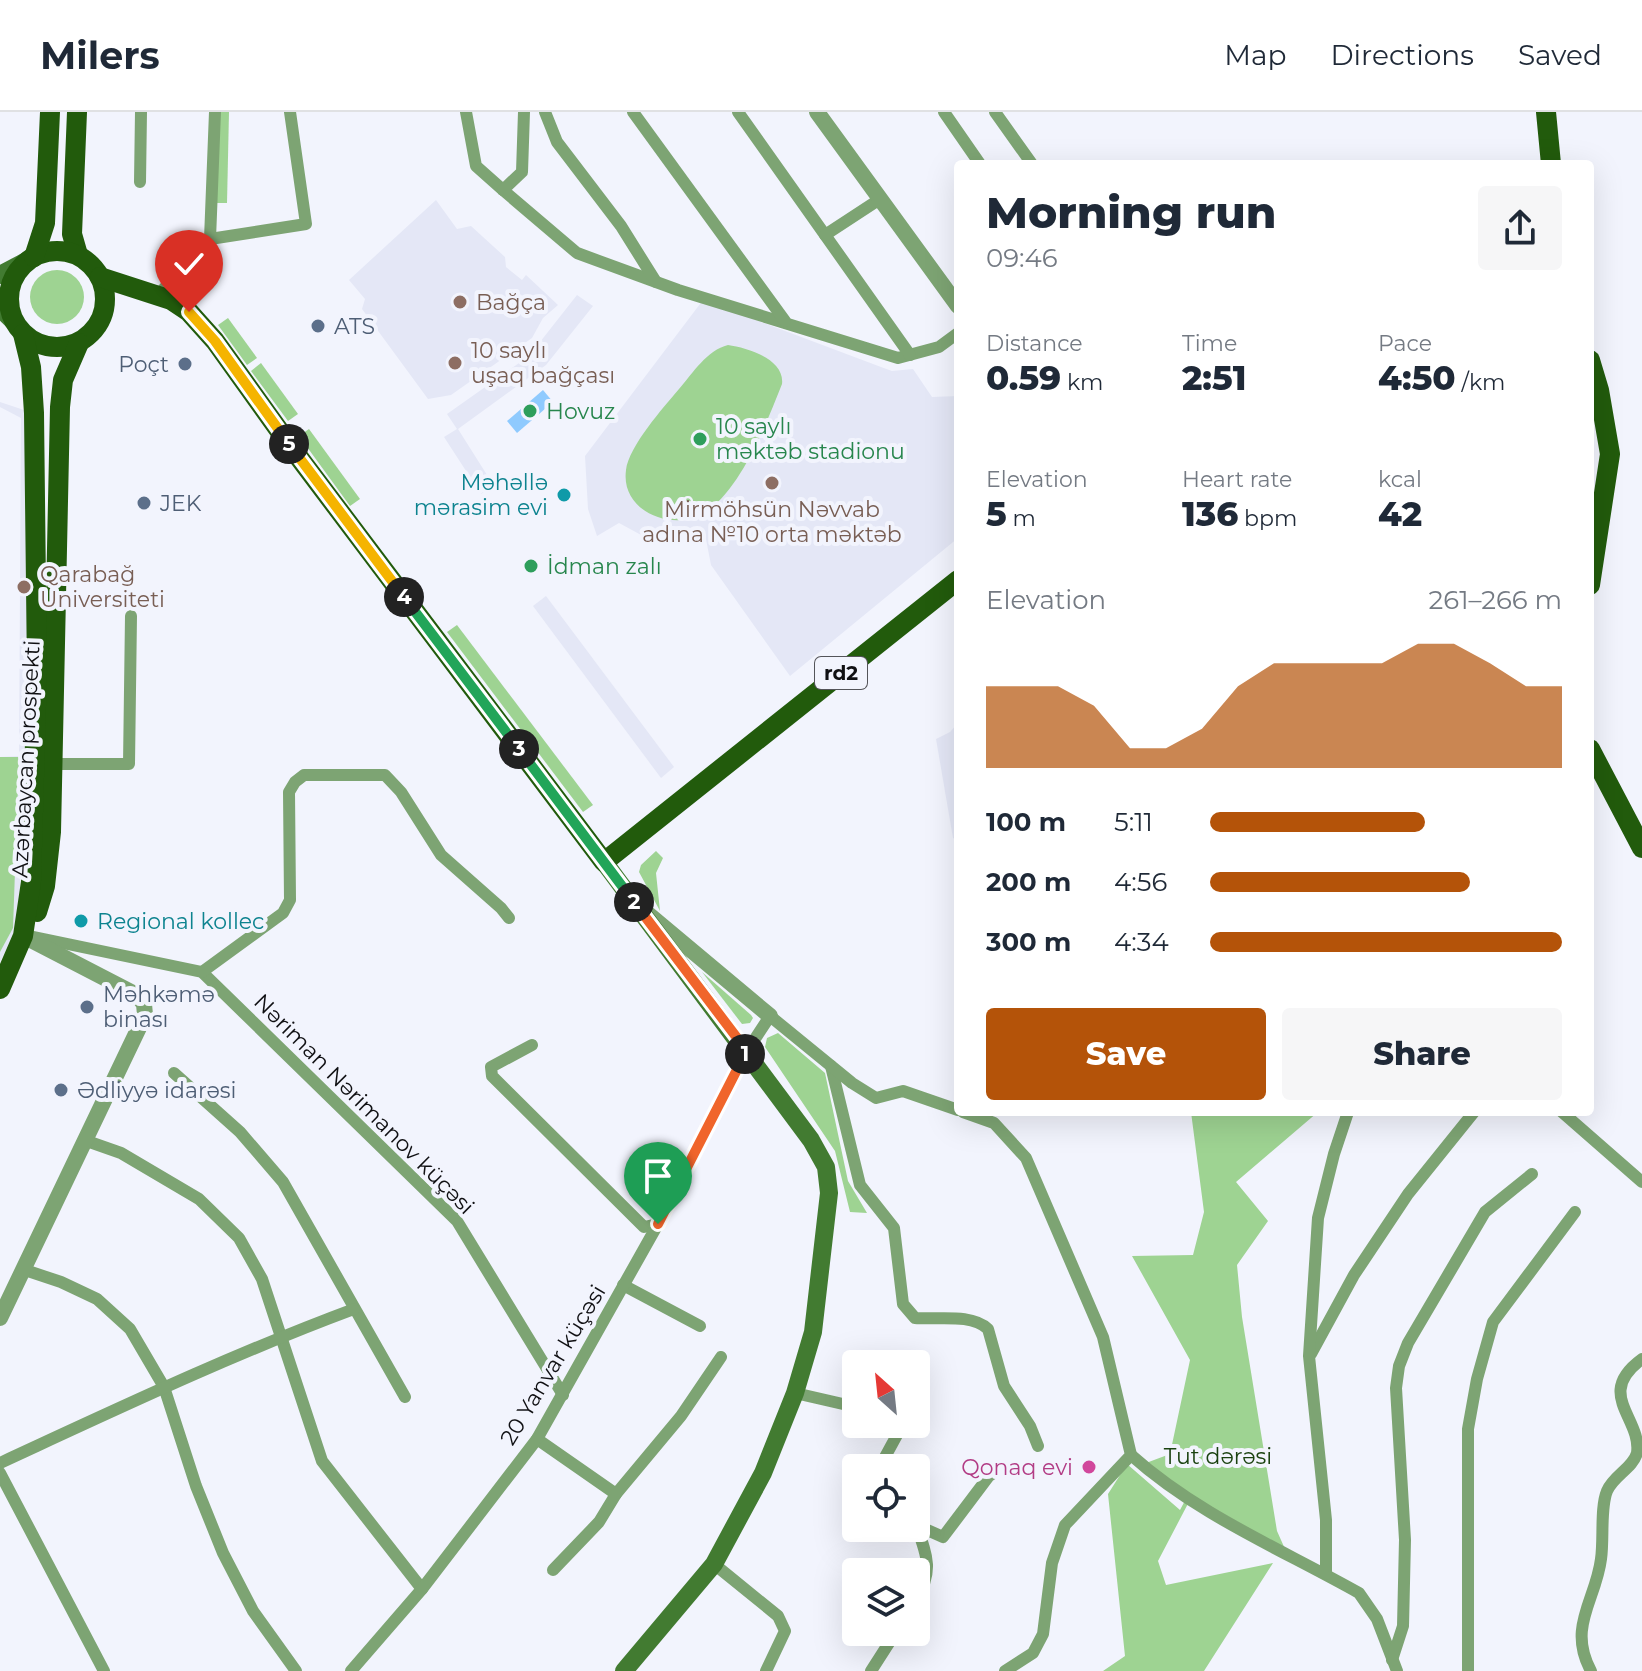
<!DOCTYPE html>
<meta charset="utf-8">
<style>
:root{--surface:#fff;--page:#f6f6f7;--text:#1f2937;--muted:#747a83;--line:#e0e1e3;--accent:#b45309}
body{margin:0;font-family:Montserrat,sans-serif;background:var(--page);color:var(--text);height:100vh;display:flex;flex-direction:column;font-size:30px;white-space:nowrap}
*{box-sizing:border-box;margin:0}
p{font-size:26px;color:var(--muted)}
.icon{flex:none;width:44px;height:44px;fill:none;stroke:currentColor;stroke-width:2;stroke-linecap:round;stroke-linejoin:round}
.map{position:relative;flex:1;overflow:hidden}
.side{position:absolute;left:954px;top:48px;width:640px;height:956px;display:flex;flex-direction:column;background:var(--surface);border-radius:8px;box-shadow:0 8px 32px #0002}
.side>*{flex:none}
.needle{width:52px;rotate:333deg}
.controls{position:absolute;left:842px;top:1238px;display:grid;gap:16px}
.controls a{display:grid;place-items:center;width:88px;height:88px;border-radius:8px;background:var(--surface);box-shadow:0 8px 32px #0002;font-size:40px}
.pin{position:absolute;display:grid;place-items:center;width:68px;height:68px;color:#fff;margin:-82px -34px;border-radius:50% 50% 50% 0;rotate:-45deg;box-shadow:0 0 8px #0007}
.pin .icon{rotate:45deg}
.km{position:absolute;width:40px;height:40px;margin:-20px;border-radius:50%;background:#222;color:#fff;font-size:22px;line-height:40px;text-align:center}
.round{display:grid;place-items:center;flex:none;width:84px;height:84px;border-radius:8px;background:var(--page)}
.summary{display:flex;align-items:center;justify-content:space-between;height:136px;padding:0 32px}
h1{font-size:44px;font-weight:800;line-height:60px}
.stats{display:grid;grid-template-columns:repeat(3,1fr);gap:12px;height:136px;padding:8px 32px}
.stats div{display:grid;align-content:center}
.stats b{font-size:34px;font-weight:800}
.stats small{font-size:22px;font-weight:400}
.stats p{font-size:22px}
.chart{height:224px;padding:16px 32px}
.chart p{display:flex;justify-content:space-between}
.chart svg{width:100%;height:144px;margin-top:8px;fill:var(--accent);opacity:.7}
.button{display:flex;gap:16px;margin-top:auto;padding:16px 32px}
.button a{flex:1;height:92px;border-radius:8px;background:var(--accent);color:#fff;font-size:32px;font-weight:800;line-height:92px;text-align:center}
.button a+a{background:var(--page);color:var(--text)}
ul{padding:0 32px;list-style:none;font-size:26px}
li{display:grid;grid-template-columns:128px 96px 1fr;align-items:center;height:60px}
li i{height:20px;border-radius:10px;background:var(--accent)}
header{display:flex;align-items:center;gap:48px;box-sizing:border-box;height:112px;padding:0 40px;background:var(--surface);border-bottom:2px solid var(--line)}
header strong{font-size:38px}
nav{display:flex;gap:44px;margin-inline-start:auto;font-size:28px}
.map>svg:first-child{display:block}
</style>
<header>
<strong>Milers</strong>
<nav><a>Map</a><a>Directions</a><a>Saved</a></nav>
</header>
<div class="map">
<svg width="1642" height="1559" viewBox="0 0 1642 1559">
<rect width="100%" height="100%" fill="#f2f4fd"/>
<g fill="#e4e7f6">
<path d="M 436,88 L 457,117 L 471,114 L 505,145 L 506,155 L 522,168 L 526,163 L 558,193 L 543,206 L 532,226 L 451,283 L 428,287 L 362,197 L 365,187 L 349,168 Z"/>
<path d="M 577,183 L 593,194 L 546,253 L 458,317 L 494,374 L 481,382 L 444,325 L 457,317 L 447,302 L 529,244 Z"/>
<path d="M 703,188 L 881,255 L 892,259 L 913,257 L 932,285 L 958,284 L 958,426 L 790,564 L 711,453 L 704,417 L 643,424 L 619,411 L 597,424 L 588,397 L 585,344 Z"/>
<path d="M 0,290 L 27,299 L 27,644 L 18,814 L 0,850 L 0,645 L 19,644 L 21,306 L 0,295 Z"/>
<path d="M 546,484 L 674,655 L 661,666 L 533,494 Z"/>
<path d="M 958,611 L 958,729 L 953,726 L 936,627 L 950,620 Z"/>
</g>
<g fill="#9ed392">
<path d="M 218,0 L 229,0 L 227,91 L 216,91 Z"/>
<circle cx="57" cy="185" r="27"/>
<path d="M 228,206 L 257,246 L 247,253 L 218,213 Z"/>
<path d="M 728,233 C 748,236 785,247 782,272 C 766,312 744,370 709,398 C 678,422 620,402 626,358 C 629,334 663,296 679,277 C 693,261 707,238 728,233 Z"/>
<path d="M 261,251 L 298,302 L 288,309 L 251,259 Z"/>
<path d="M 309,317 L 360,387 L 350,394 L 299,324 Z"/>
<path d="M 457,513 L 593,693 L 583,700 L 447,520 Z"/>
<path d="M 0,645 L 19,645 L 13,816 L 0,840 Z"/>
<path d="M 656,739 L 663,746 L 656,761 L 660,799 L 639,760 L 641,753 Z"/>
<path d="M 702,860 L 751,903 L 753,906 L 750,911 L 742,912 Z"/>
<path d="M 778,921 L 825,961 L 848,1069 L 867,1101 L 850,1100 L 835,1039 L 765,935 L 767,926 Z"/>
<path d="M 1191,1000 L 1318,1000 L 1236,1070 L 1268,1109 L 1237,1153 L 1242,1205 L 1277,1419 L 1285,1437 L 1192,1384 L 1158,1449 L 1166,1473 L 1273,1451 L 1204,1559 L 1103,1559 L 1125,1544 L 1108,1382 L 1127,1352 L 1180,1398 L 1188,1383 L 1146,1351 L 1170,1342 L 1190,1248 L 1132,1144 L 1193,1143 L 1204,1100 Z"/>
</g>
<path fill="#8fcafe" d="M 543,278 L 553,290 L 517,321 L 507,309 Z"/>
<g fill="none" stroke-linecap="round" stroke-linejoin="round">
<g stroke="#7da473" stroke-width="12">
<path d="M 466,0 L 476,54 L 503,78"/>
<path d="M 524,0 L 522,60 L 503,78 L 577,141 L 678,178 L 898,246 L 939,235 L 958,221"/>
<path d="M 545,0 L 557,30 L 621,114 L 656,170"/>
<path d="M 633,0 L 785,209"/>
<path d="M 738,0 L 910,243"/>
<path d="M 944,0 L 980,52"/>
<path d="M 995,0 L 1032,52"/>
<path d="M 140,70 L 141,0"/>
<path d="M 825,123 L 880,87"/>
<path d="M 210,127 L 215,0"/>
<path d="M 157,184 L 210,127 L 306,112 L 290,0"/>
<path d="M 53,652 L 129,652 L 131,504"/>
<path d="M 34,825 L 202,860 L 457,1109 L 563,1283"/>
<path d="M 202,860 L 283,801 L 290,788 L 289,680 L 295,670 L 304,663 L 385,663 L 401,680 L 441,743 L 501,796 L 509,806"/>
<path d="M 532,933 L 491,955 L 492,964 L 644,1115 L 658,1112"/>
<path d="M 831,954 L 860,1073 L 894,1116 L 903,1192 L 915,1206 C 937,1208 971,1201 988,1217 L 1004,1274 L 1030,1314 L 1038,1334"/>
<path d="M 174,961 L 240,1020 L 283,1070 L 405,1285"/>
<path d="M 963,1000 L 994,1011 L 1026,1046 L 1103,1225 L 1131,1343 L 1065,1413 L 1052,1451 L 1043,1522 L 1033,1541 L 1005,1559"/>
<path d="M 1562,1000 L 1642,1070"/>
<path d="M 84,1028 L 121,1041 L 199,1087 L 239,1126 L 262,1167 L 322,1349 L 422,1477"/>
<path d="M 22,1157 L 61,1170 L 97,1187 L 130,1217 L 164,1275 L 196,1374 L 223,1441 L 253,1499 L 296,1559"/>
<path d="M 623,1173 L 700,1214"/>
<path d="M 1311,1242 L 1354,1163 L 1408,1082 L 1474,1000"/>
<path d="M 795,1281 L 856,1295"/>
<path d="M 537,1327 L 616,1382"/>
<path d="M 1131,1343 C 1198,1403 1281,1437 1359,1481 L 1377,1507 L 1397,1559"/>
<path d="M 0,1351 C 117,1297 233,1242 354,1197"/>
<path d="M 879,1356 L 903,1312"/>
<path d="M 0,1361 L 104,1559"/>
<path d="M 916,1413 L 943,1425 L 989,1364 L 1001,1356"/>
<path d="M 916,1413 C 927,1443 934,1459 916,1488"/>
<path d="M 714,1452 L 778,1504 L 785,1519 L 766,1559"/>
<path d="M 553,1458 L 599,1410 L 616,1382 L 681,1304 L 721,1245"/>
<path d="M 1326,1462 L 1326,1408 L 1309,1244 L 1318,1106 L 1334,1042 L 1348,1000"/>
<path d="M 1392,1548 L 1403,1514 L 1405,1428 L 1396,1276 L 1399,1254 L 1408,1231 L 1485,1100 L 1532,1062"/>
<path d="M 351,1559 L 422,1477 L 537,1327 L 658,1112 L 747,939 L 770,904 L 852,971 L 876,986 L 903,979 L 958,998"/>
<path d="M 871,1559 L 896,1520"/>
<path d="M 1468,1559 L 1468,1317 L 1477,1267 L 1493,1210 L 1575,1100"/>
<path d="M 1591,1559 C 1567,1515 1596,1488 1601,1447 C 1604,1427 1600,1396 1607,1379 C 1613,1364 1633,1356 1637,1341 C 1642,1306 1594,1282 1642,1247"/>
</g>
<g stroke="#7da473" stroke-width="16">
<path d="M 817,0 L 958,194"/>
<path d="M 648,802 L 770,904"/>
<path d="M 0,1206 L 145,903 L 144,892 L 137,883 L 23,824"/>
</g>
<g stroke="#427b31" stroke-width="18">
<path d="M 0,163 L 34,145"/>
<path d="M 0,196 L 14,210"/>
<path d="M 604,750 L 811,1028 L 826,1055 L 829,1081 L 813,1220 L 795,1281 L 763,1361 L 714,1452 L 624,1559"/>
</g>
<g stroke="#225b0c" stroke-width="20">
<path d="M 77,0 L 72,122 L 78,143"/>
<path d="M 1546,0 L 1551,52"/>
<circle cx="57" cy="187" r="48"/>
<path d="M 34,145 L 45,111 L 50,0"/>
<path d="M 100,165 L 171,188 L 189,200 L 215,229 L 291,335 L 604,750 L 958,468"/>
<path d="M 1590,248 L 1599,278 L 1610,342 L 1590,473"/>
<path d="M 1590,637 L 1642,736"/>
<path d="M 37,800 L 45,774 L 51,720 L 60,295 L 63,268 L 79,231"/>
<path d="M 0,877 L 23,824 L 31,770 L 37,560 L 34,301 L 31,255 L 23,222"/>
</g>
</g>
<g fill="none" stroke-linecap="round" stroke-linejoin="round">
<defs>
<path id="split-1" d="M 658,1112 L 745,942"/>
<path id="split-2" d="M 634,790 L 747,939 L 745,942"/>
<path id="split-3" d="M 519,637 L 634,790"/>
<path id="split-4" d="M 404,485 L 519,637"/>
<path id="split-5" d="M 289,332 L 404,485"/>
<path id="split-6" d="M 189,200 L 215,229 L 289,332"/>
</defs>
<use href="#split-1" stroke="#fff" stroke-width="16"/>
<use href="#split-2" stroke="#fff" stroke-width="16"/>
<use href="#split-3" stroke="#fff" stroke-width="16"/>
<use href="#split-4" stroke="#fff" stroke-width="16"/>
<use href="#split-5" stroke="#fff" stroke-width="16"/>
<use href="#split-6" stroke="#fff" stroke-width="16"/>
<use href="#split-1" stroke="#f0652b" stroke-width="10"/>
<use href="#split-2" stroke="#f0652b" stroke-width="10"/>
<use href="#split-3" stroke="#22a559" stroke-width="10"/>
<use href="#split-4" stroke="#22a559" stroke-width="10"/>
<use href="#split-5" stroke="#f5b400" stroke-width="10"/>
<use href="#split-6" stroke="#f5b400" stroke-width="10"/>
</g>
<g fill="#8d6e63" stroke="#f2f4fd" stroke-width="3">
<circle cx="460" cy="190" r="8"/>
<circle cx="455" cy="251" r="8"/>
<circle cx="772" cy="371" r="8"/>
<circle cx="24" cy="475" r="8"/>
</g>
<g fill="#5c6f8a" stroke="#f2f4fd" stroke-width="3">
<circle cx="318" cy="214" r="8"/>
<circle cx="185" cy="252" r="8"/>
<circle cx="144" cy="391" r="8"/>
<circle cx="87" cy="895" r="8"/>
<circle cx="61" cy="978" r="8"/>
</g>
<g fill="#2e9e5b" stroke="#f2f4fd" stroke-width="3">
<circle cx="530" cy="299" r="8"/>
<circle cx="700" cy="327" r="8"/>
<circle cx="531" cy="454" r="8"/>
</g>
<g fill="#0f9aa8" stroke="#f2f4fd" stroke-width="3">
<circle cx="564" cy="383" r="8"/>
<circle cx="81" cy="809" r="8"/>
</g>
<circle fill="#d1479c" stroke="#f2f4fd" stroke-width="3" cx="1089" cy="1355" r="8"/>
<g text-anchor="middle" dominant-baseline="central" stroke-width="8" stroke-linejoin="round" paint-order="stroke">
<rect fill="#f2f4fd" stroke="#545459" stroke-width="2" x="815" y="545" width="52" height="32" rx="6"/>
<g font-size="20" font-weight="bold" fill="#101013">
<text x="841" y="561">rd2</text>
</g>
<g font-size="22" fill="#785e54" stroke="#f2f4fd" text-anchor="start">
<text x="476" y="190">Bağça</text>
<text x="471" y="238">10 saylı<tspan x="471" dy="25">uşaq bağçası</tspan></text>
<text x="772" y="397" text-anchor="middle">Mirmöhsün Nəvvab<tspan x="772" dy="25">adına №10 orta məktəb</tspan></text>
<text x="40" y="462">Qarabağ<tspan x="40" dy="25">Universiteti</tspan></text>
</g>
<g font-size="22" fill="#4e5e75" stroke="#f2f4fd" text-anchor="start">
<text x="334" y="214">ATS</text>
<text x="169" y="252" text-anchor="end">Poçt</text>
<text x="160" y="391">JEK</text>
<text x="103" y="882">Məhkəmə<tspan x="103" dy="25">binası</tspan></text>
<text x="77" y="978">Ədliyyə idarəsi</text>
</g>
<g font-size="22" fill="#27864d" stroke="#f2f4fd" text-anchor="start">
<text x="546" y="299">Hovuz</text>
<text x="716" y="314">10 saylı<tspan x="716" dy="25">məktəb stadionu</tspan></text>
<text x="547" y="454">İdman zalı</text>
</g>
<g font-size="22" fill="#0d838f" stroke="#f2f4fd" text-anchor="end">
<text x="548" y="370">Məhəllə<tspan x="548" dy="25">mərasim evi</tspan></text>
<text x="97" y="809" text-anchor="start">Regional kollec</text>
</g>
<g font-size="22" fill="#101013" stroke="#f2f4fd">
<text transform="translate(26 647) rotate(-87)">Azərbaycan prospekti</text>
<text transform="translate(364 992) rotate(45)">Nəriman Nərimanov küçəsi</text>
<text transform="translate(553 1253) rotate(-59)">20 Yanvar küçəsi</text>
</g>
<g font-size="22" fill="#1a4210" stroke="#f2f4fd">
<text x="1218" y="1344">Tut dərəsi</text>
</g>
<g font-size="22" fill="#b23c85" stroke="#f2f4fd" text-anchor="end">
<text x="1073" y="1355">Qonaq evi</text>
</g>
</g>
</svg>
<div class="controls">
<a><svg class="needle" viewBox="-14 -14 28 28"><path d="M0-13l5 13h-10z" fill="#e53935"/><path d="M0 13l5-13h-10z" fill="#747a83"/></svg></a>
<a><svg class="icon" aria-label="locate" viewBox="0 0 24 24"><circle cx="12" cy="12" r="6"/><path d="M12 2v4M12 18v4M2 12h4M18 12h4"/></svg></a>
<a><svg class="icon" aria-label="layers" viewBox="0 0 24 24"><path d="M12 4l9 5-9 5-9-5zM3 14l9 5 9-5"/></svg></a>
</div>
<div class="pin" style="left:658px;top:1112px;background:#1e9e55"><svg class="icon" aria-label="arrive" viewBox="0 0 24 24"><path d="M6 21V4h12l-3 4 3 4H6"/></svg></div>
<div class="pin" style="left:189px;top:200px;background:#d93025"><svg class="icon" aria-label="check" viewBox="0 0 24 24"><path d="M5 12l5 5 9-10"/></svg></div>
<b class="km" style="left:745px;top:942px">1</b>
<b class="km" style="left:634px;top:790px">2</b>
<b class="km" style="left:519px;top:637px">3</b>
<b class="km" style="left:404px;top:485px">4</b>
<b class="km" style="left:289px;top:332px">5</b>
<section class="side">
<div class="summary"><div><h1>Morning run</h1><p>09:46</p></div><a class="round"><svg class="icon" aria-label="share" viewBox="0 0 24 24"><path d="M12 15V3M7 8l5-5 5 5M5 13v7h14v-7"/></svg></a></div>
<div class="stats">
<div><p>Distance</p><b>0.59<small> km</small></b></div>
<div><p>Time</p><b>2:51</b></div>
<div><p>Pace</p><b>4:50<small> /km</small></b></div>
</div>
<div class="stats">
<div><p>Elevation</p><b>5<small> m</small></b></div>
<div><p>Heart rate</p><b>136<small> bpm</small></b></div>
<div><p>kcal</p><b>42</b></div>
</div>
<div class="chart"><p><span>Elevation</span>261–266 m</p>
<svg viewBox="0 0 160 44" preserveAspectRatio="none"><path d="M0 44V19L10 19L20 19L30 25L40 38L50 38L60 32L70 19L80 12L90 12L100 12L110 12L120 6L130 6L140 12L150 19L160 19V44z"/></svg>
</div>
<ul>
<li><b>100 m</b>5:11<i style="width:61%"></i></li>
<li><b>200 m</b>4:56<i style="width:74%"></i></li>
<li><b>300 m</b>4:34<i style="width:100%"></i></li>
</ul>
<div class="button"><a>Save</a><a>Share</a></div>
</section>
</div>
